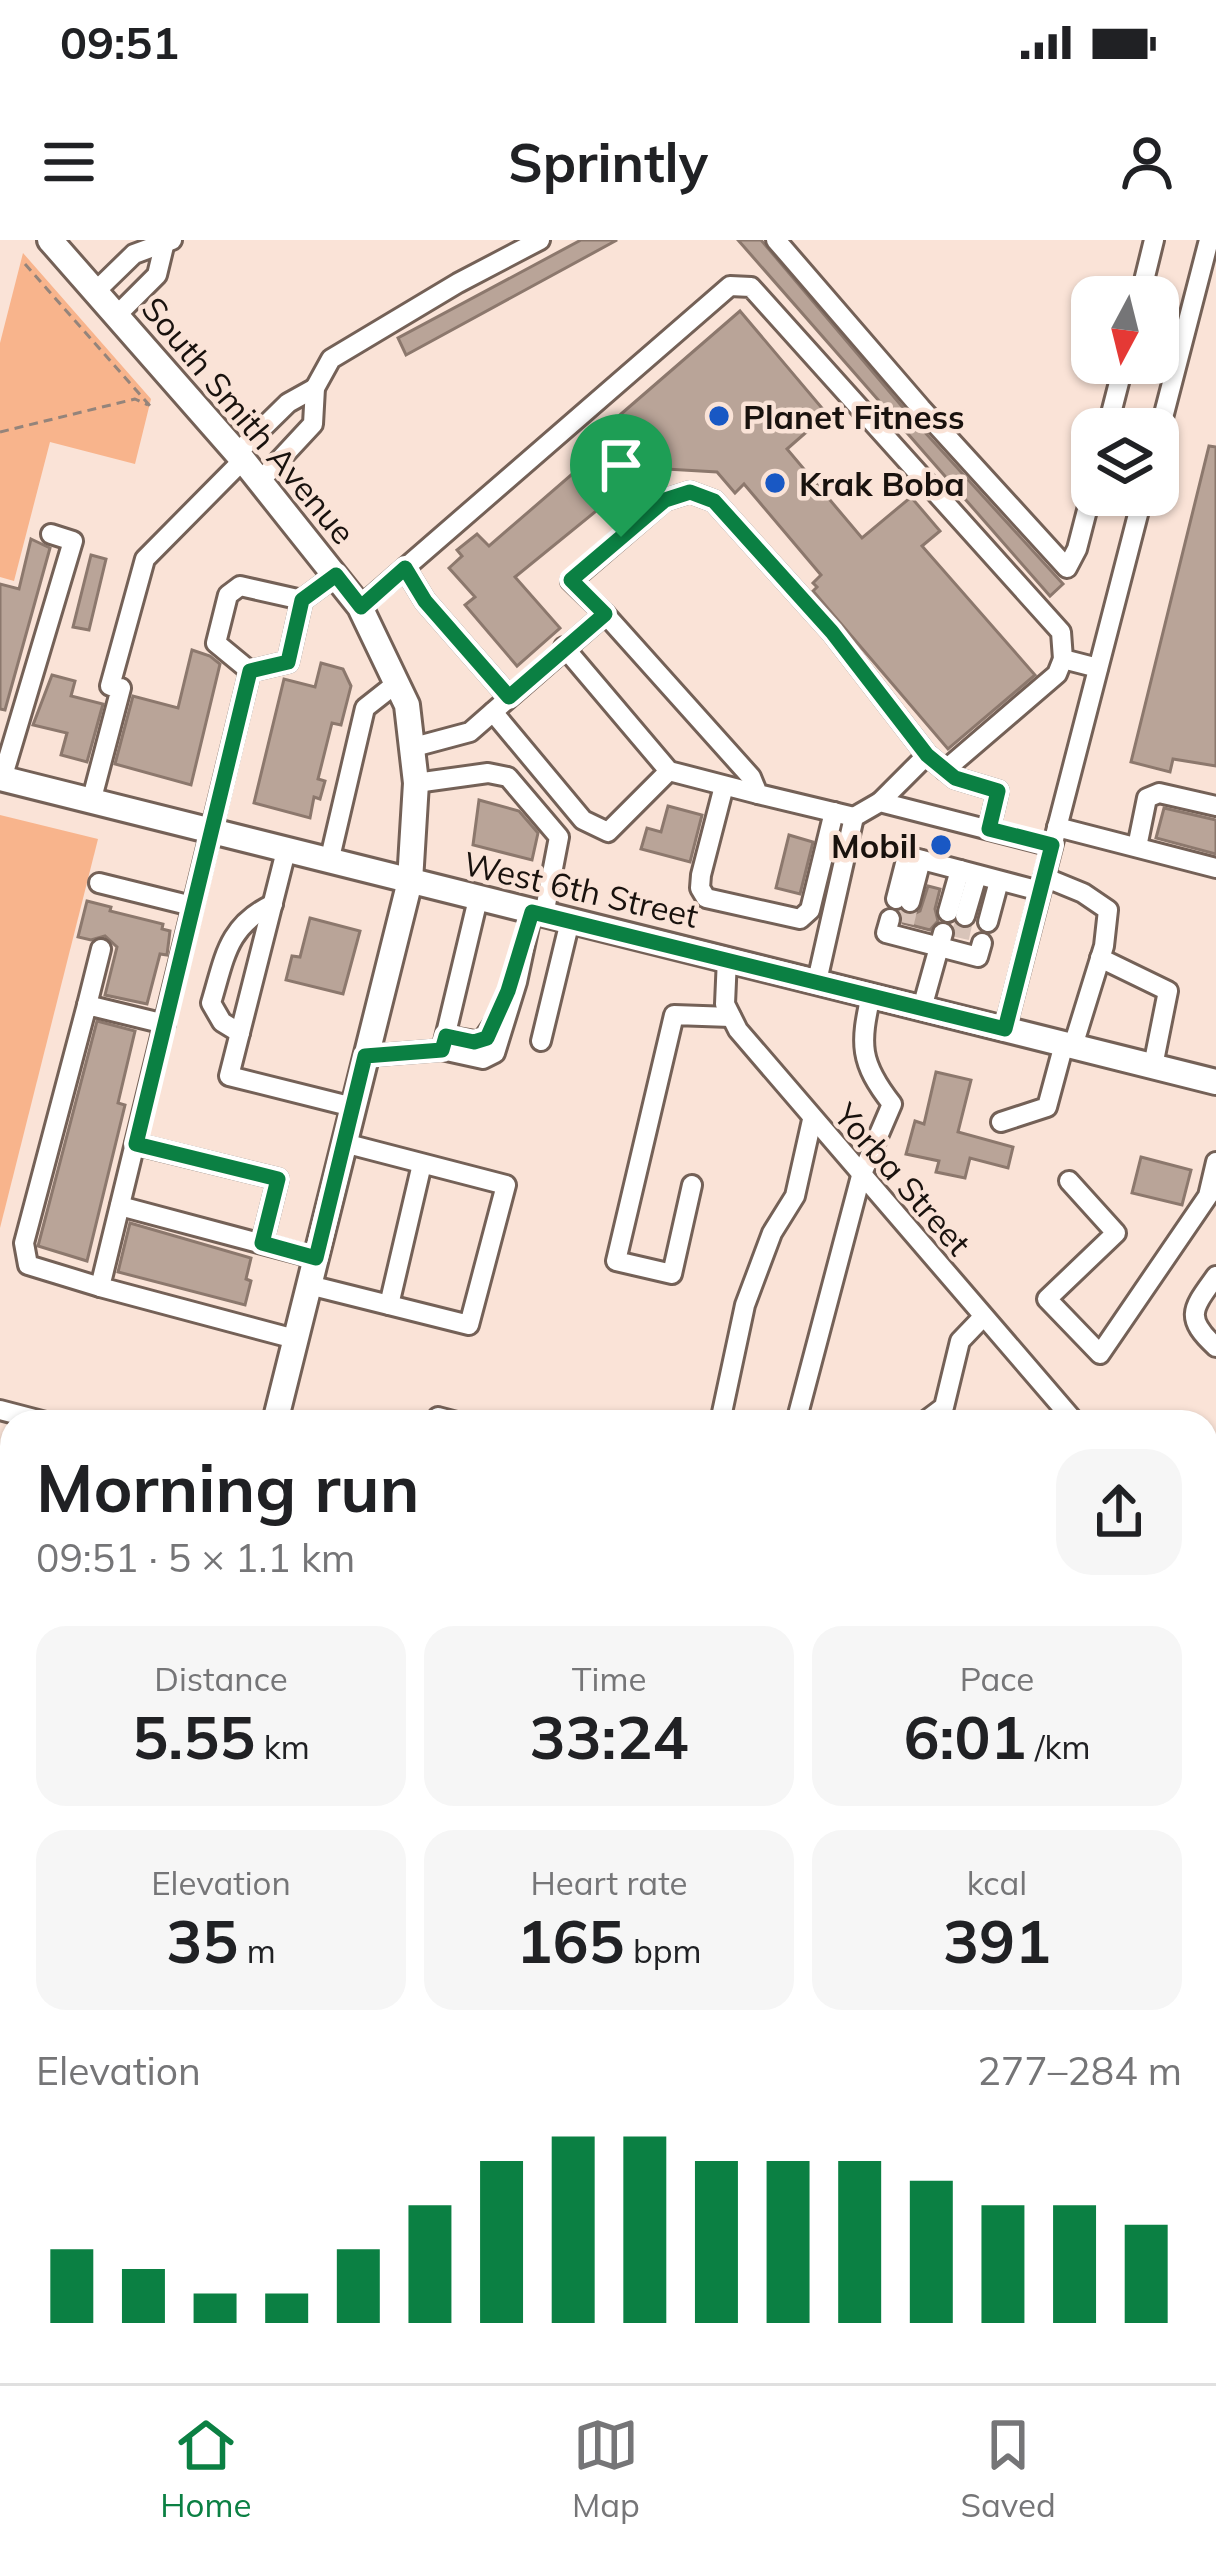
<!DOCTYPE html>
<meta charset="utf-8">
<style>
:root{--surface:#fff;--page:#f6f6f6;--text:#202124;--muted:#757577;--line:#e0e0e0;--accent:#0b8043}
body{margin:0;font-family:Mulish,sans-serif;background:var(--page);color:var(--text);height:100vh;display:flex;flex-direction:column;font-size:45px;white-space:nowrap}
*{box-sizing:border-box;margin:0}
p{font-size:39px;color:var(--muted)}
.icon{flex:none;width:66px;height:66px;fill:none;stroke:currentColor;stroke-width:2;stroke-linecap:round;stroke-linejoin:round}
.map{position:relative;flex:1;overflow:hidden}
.sheet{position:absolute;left:0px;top:1170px;width:1218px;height:975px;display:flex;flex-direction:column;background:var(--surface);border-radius:36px 36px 0 0;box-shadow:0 3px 9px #0004}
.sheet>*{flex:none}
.needle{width:78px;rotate:187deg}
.fabs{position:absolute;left:1071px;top:36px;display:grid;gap:24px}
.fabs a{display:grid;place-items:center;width:108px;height:108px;border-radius:24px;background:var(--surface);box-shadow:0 3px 9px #0004;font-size:60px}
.pin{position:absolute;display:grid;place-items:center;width:102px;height:102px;color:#fff;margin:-123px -51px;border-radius:50% 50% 50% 0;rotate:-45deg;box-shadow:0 0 12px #0007}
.pin .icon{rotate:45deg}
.round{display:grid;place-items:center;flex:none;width:126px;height:126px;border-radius:36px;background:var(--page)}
.summary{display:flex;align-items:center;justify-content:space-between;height:204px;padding:0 36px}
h1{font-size:66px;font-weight:700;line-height:90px}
.stats{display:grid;grid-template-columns:repeat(3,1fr);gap:18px;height:204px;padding:12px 36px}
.stats div{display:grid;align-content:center;border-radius:30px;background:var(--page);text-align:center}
.stats b{font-size:60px;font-weight:700}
.stats small{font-size:33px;font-weight:400}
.stats p{font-size:33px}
.chart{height:336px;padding:24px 36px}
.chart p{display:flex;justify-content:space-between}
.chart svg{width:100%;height:216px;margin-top:12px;stroke:var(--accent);stroke-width:6}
.status{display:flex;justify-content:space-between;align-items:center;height:84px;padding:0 60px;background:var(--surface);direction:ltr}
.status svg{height:33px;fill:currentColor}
header{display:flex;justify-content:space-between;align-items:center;height:156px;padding:0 36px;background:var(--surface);font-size:54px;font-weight:700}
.menu{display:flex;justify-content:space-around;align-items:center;height:168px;border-top:3px solid var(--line);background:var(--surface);font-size:33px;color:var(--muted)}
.menu a{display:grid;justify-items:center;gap:6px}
.menu .selected{color:var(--accent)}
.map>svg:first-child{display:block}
</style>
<div class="status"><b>09:51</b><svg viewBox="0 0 49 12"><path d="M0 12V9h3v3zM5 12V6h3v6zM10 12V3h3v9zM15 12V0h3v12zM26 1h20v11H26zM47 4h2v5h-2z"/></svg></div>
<header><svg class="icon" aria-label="menu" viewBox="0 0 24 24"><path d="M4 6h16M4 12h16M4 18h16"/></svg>Sprintly<svg class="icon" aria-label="person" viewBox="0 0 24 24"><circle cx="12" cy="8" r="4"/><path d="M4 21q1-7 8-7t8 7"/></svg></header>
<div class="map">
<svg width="1216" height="2143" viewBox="0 0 1216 2143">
<rect width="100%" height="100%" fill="#fae3d7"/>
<g fill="#f8b48c">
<path d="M 23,13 L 151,159 L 135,224 L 50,202 L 14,341 L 0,337 L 0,103 Z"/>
<path d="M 0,575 L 98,599 L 0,988 Z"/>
</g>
<g fill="#b9a498" stroke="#8c786d" stroke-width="3">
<path d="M 581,0 L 617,0 L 406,115 L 398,98 Z"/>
<path d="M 738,0 L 761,0 L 911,177 L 1063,344 L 1050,356 Z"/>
<path d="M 740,71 L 827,174 L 787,209 L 862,298 L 911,257 L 940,291 L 922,306 L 1035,435 L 948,509 L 813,351 L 817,347 L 813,343 L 821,335 L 744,244 L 735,253 L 717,232 L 649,228 L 515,337 L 560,388 L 517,426 L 465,365 L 475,357 L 449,328 L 462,316 L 457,310 L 477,294 L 489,306 L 585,223 L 576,213 Z"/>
<path d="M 1209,206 L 1216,207 L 1216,526 L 1173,519 L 1170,532 L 1131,522 Z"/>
<path d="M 31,299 L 50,308 L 5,470 L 0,469 L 0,344 L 19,349 Z"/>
<path d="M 91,315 L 106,319 L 89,390 L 73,387 Z"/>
<path d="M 192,410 L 210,416 L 220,424 L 191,545 L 115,524 L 133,456 L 178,468 Z"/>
<path d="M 321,423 L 343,429 L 351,446 L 341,485 L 332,483 L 318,539 L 325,541 L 320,559 L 314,557 L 310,578 L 254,563 L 284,439 L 315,447 Z"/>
<path d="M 52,435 L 75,441 L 71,456 L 103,464 L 87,522 L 61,515 L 67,493 L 33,485 Z"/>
<path d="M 479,560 L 519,571 L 538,593 L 532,620 L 473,605 Z"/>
<path d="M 668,566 L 702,575 L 690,622 L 641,609 L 647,588 L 661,592 Z"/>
<path d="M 1164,568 L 1216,580 L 1216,614 L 1156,598 Z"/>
<path d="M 789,595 L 813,602 L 800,654 L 776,648 Z"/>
<path d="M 928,646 L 940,649 L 935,669 L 938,681 L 930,690 L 903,683 L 901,672 L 912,675 L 920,671 Z"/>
<path d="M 87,661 L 111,667 L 110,671 L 163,684 L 162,689 L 170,691 L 167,715 L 160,714 L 147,764 L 105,755 L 117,707 L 105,696 L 91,700 L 78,697 Z"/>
<path d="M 310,678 L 360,691 L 343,754 L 286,740 L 292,716 L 300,717 Z"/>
<path d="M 97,781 L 135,791 L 118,863 L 125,865 L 87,1021 L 38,1006 Z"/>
<path d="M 936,832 L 971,840 L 958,892 L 1013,907 L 1008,928 L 970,918 L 965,938 L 936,932 L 939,921 L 906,914 L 915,881 L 924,884 Z"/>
<path d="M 1141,917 L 1191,930 L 1182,965 L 1132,953 Z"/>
<path d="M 130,983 L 251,1018 L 246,1039 L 251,1041 L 245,1065 L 118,1032 Z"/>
</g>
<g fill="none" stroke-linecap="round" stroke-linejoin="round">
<g stroke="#d8c4b9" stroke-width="18" stroke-dasharray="18 9" stroke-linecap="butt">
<path d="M 905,683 L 910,662"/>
<path d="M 960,698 L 965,676"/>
</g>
<defs>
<g id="minor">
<path d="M 776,0 L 921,168 L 1067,328 L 1077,309 L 1092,251"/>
<path d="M 96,51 L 134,14 L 172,0"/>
<path d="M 1140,57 L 1154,0"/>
<path d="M 117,75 L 157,35 L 164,6"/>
<path d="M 1107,189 L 1124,123"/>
<path d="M 1158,197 L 1209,0"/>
<path d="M 237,213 L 288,163 L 315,148"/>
<path d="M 260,241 L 313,184 L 315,148 L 331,119 L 458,43 L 540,0"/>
<path d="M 405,328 L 425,361 L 509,457"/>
<path d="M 360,367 L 730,46 L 751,47 L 1061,392 L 1063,419 L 1098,428"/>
<path d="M 605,374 L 571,341 L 665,260 L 690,252 L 714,261 L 832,392 L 927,515 L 955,538 L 998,551 L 989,589"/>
<path d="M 564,407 L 669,531 L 758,554"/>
<path d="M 250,431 L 216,403 L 228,355 L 240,346 L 302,360"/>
<path d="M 493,472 L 583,580 L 608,592 L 669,531"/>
<path d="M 414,507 L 470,492 L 605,374 L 751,537 L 758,554 L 854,577 L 817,741"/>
<path d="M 945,530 L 1057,434 L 1063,419"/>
<path d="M 2,539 L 73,301 L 51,294"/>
<path d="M 416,543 L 488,533 L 508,537 L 559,597 L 544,675"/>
<path d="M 724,546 L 701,635 L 700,648 L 706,658 L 800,679 L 810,670 L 834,572"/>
<path d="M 91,562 L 121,448 L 110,446 L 145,319 L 243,220"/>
<path d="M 880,562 L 927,515"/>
<path d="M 854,577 L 880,562 L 1052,606"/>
<path d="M 1057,587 L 1216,628"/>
<path d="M 1137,607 L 1147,558 L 1159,553 L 1216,566"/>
<path d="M 286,611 L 229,836 L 353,867"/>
<path d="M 329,622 L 365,468 L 398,442"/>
<path d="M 1044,637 L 1083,653 L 1108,670 L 1104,706 L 1073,806"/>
<path d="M 99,643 L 192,666"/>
<path d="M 896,659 L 907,616 L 1040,651"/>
<path d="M 910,662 L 921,620"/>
<path d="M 948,672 L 960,630"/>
<path d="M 965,676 L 977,635"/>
<path d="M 890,679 L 886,693 L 978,717 L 982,703"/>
<path d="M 988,682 L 999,641"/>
<path d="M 727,718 L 725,764 L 738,790 L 1075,1182"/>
<path d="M 1100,718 L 1168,751 L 1153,826"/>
<path d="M 87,765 L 101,709"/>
<path d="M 922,768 L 943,693"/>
<path d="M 1005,789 L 1143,255"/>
<path d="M 240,793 L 222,782 L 211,763 C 225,717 227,686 273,664"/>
<path d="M 446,796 L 481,802 L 495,782"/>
<path d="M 541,801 L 570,681"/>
<path d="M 442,810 L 483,819 L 495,813 L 517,742 L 532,672"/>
<path d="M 365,816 L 442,810 L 478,659"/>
<path d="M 1001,882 L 1047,867 L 1064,804"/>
<path d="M 135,904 L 278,939 L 262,1003"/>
<path d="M 1069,941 L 1116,993 L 1047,1059 L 1100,1114 L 1208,956 L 1216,922"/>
<path d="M 692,945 L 672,1034 L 616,1021 L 674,775 L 731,777"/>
<path d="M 120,966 L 315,1018"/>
<path d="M 1216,1036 C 1193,1068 1183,1077 1216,1107"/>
<path d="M 309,1045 L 469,1085 L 506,945 L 344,903"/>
<path d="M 100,1047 L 28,1025 L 24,1003 L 87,765 L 165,784"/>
<path d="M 389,1065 L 422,924"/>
<path d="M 295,1099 L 100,1047 L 250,431 L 288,422 L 302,360 L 336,335"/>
<path d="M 0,1170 L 46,1182"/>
<path d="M 437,1182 L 438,1177 L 457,1182"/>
<path d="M 720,1182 L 745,1065 L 772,993 L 795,956 L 812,880"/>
<path d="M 796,1182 L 861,936 L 892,864 C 859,822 860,804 871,755"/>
<path d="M 924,1182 L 944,1167 L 960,1101 L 982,1078"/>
<path d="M 1206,1333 L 1216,1345"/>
<path d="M 0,1374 L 12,1377"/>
<path d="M 1206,1488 L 1216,1487"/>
<path d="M 0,1535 L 12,1538"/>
<path d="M 1206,1854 L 1211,1933 L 1216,1949"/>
<path d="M 1206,2119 L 1211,2143"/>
<path d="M 594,2133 L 629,2143"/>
<path d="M 181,2143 L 184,2133"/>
<path d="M 378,2143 L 382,2133"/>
<path d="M 788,2143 L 790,2133"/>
<path d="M 815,2143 L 817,2133"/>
<path d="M 1037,2143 L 1039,2133"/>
</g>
<g id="major">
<path d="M 50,0 L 243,220 L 360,367 L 407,465 L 416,543 L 410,641 L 275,1182"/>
<path d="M 0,538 L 1216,842"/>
<path d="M 1206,1715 L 1216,1714"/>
<path d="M 28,2143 L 31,2133"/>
<path d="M 302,2143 L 305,2133"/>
</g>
<g id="highway">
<path d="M 1206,1548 L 1216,1547"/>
<path d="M 1206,1593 L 1216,1592"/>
<path d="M 1206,1628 L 1216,1627"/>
<path d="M 0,1640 L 12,1639"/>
<path d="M 1206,1673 L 1216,1672"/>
<path d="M 0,1682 L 12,1681"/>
<path d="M 0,1716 L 12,1715"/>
<path d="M 0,1762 L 12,1762"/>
</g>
</defs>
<use href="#minor" stroke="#746157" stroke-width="24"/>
<use href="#major" stroke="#746157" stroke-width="30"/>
<use href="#highway" stroke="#746157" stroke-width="33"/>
<g stroke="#94847b" stroke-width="3" stroke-dasharray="9 6" stroke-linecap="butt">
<path d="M 25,24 L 150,166"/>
<path d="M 0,192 L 135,159 L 148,165"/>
</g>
<use href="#minor" stroke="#fff" stroke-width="18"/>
<use href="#major" stroke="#fff" stroke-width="24"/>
<use href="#highway" stroke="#fff" stroke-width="27"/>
</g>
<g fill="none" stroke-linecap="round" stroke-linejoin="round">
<defs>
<path id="route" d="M 690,252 L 714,261 L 832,392 L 927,515 L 955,538 L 998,551 L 989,589 L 1052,605 L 1005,789 L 532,672 L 508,751 L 487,798 L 474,802 L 446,796 L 442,810 L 365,816 L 316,1018 L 262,1003 L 278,939 L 136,904 L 250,431 L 288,422 L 302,360 L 336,335 L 361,367 L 405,328 L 425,361 L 509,457 L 605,374 L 571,340 L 665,260 Z"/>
</defs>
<use href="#route" stroke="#fff" stroke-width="24"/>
<use href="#route" stroke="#0b8043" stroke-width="15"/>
</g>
<g fill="#1958c4" stroke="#fae3d7" stroke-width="4.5">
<circle cx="719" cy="176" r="12"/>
<circle cx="775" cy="243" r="12"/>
<circle cx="941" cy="605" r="12"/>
</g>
<g text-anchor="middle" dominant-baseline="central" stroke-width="9" stroke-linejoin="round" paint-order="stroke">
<g font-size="33" font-weight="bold" fill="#19120e" stroke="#fae3d7" text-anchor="start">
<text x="743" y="176">Planet Fitness</text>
<text x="799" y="243">Krak Boba</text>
<text x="917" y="605" text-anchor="end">Mobil</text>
</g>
<g font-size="33" fill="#19120e" stroke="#fae3d7">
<text transform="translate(249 180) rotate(50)">South Smith Avenue</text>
<text transform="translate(581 649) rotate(13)">West 6th Street</text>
<text transform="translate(903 939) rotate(49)">Yorba Street</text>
</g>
</g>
</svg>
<div class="fabs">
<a><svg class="needle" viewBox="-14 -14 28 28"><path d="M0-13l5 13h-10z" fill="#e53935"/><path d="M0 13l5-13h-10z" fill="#757577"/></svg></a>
<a><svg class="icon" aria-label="layers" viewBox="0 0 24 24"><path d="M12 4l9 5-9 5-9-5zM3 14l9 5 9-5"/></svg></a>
</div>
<div class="pin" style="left:621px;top:297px;background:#1e9e55"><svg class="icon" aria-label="arrive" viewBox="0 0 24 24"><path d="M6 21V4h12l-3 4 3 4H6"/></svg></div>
<section class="sheet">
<div class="summary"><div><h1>Morning run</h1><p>09:51 · 5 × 1.1 km</p></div><a class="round"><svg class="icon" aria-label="share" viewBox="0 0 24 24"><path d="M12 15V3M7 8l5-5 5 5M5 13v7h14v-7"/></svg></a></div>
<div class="stats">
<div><p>Distance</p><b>5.55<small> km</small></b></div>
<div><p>Time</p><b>33:24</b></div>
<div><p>Pace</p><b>6:01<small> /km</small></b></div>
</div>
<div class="stats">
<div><p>Elevation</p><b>35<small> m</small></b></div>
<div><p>Heart rate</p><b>165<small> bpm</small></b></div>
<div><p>kcal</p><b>391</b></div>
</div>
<div class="chart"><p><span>Elevation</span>277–284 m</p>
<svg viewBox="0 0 160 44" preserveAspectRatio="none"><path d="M5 44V29M15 44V33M25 44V38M35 44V38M45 44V29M55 44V20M65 44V11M75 44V6M85 44V6M95 44V11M105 44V11M115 44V11M125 44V15M135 44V20M145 44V20M155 44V24"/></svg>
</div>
</section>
</div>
<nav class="menu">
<a class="selected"><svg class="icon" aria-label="home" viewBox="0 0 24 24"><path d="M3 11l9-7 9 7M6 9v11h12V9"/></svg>Home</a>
<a><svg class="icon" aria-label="map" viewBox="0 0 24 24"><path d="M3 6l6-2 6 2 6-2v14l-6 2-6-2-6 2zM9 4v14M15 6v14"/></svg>Map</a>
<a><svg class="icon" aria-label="saved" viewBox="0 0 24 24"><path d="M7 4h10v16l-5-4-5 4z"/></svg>Saved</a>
</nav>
